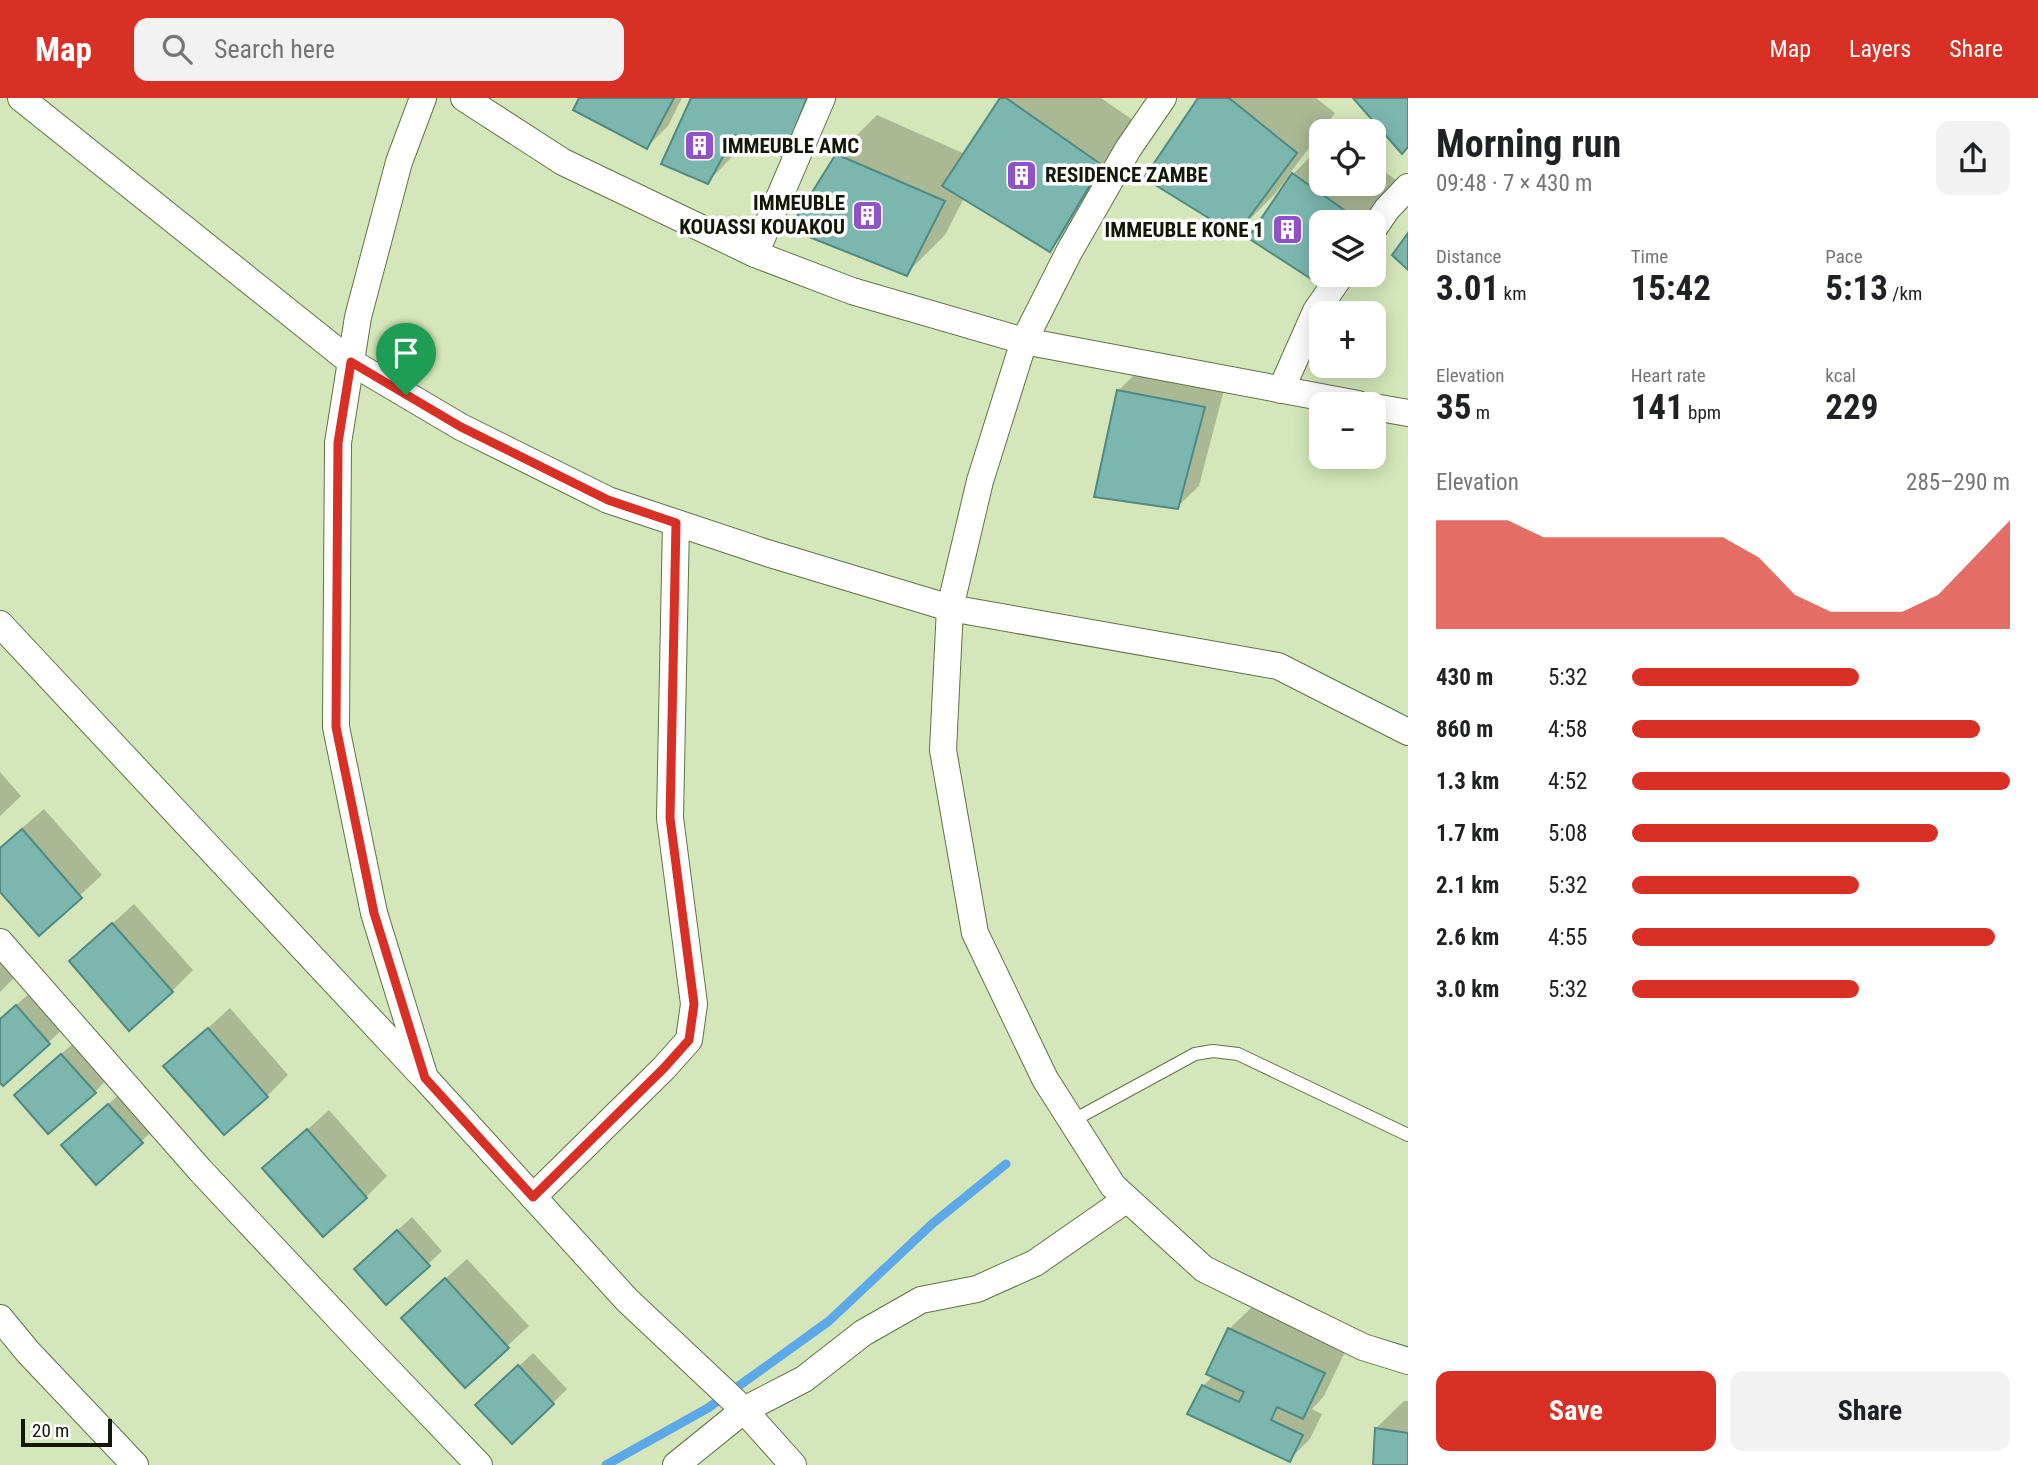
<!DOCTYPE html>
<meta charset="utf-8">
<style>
:root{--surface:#fff;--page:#f2f2f2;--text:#202124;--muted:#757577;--accent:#d93025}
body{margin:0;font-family:"Roboto Condensed",sans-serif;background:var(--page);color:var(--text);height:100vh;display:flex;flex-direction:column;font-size:26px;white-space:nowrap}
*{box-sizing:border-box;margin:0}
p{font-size:23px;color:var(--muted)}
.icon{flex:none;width:38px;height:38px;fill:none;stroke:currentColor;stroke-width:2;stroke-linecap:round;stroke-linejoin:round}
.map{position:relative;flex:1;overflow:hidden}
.sheet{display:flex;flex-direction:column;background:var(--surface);width:630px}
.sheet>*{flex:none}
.fabs{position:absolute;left:1309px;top:21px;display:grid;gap:14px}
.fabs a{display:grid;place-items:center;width:77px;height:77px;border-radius:14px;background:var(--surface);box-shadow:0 4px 18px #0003;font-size:35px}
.scale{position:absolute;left:21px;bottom:18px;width:91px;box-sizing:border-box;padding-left:7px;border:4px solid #121808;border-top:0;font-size:19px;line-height:24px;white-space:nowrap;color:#121808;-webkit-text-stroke:5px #fff;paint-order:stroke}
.pin{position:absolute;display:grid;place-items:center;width:60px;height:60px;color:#fff;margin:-72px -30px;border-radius:50% 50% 50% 0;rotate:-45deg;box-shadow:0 0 7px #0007}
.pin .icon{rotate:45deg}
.round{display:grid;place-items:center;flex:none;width:74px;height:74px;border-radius:14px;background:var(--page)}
.summary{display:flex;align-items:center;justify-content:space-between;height:119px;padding:0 28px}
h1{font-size:38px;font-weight:700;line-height:52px}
.metrics{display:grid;grid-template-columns:repeat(3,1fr);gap:10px;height:119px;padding:7px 28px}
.metrics div{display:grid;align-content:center}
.metrics b{font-size:35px;font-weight:700}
.metrics small{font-size:19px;font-weight:400}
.metrics p{font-size:19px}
.chart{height:196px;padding:14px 28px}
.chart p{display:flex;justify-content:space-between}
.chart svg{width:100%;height:126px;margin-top:7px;fill:var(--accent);opacity:.7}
.cta{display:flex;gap:14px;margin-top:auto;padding:14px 28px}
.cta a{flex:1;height:80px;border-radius:14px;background:var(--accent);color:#fff;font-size:28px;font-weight:700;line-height:80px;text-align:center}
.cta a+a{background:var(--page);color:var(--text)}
ul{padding:0 28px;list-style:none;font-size:23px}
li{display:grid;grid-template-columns:112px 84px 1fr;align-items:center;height:52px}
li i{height:18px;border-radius:9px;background:var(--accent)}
header{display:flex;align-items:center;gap:42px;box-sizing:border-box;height:98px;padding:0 35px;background:var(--accent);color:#fff}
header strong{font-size:33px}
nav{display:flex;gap:38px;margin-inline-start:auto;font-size:24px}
.search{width:490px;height:63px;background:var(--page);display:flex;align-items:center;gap:18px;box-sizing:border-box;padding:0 24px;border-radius:14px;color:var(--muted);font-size:26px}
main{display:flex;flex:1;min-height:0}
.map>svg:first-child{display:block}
</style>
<header>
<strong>Map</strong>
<div class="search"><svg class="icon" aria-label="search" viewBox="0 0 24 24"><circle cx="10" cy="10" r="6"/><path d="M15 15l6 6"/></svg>Search here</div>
<nav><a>Map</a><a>Layers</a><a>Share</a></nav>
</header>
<main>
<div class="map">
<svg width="1408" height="1367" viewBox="0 0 1408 1367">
<rect width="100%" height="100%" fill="#d5e7ba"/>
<g fill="#0003">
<path d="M 581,0 L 682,0 L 668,28 L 647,49 Z"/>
<path d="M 693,0 L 829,0 L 823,17 L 749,41 L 708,84 Z"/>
<path d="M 1002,0 L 1101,0 L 1140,27 L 1089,112 L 1050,151 L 964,100 L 945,137 L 906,176 L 837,57 L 877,17 L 965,56 Z"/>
<path d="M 1200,0 L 1316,0 L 1335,15 L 1288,78 L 1290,79 L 1321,48 L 1321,86 L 1374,86 L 1374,66 L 1404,88 L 1374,124 L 1321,124 L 1321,177 L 1331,177 L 1322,186 L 1290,81 L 1288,79 L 1275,96 L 1236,135 Z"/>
<path d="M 1139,272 L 1225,288 L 1199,388 L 1177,409 L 1118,293 Z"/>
<path d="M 0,674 L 21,698 L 0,718 Z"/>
<path d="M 44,711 L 102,777 L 39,835 L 0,791 L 0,749 Z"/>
<path d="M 134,806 L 193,872 L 172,893 L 71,863 Z"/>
<path d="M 0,860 L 16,878 L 0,894 Z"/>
<path d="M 31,894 L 63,931 L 3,985 L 0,982 L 0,921 Z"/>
<path d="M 230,910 L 288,977 L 267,998 L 166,968 Z"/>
<path d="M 76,943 L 108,980 L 95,994 L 30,983 Z"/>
<path d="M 123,993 L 156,1030 L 96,1084 L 78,1033 Z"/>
<path d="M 329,1012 L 387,1078 L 366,1099 L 265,1070 Z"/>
<path d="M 412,1119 L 442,1153 L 386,1205 L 370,1157 Z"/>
<path d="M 467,1161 L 529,1228 L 465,1287 L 425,1199 Z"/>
<path d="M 1251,1210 L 1345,1254 L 1324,1298 L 1312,1311 L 1322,1316 L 1310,1341 L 1289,1362 L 1203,1288 L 1213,1278 L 1229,1231 Z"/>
<path d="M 533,1255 L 567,1291 L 553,1305 L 492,1293 Z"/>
<path d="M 1404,1303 L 1408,1303 L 1408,1367 L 1375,1367 L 1376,1330 Z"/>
</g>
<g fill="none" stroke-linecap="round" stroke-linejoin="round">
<path stroke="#5ca8e8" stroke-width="9" d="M 606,1367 L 708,1310 L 829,1223 L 932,1126 L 1006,1066"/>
</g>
<g fill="#7bb7af" stroke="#4f8a83" stroke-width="2">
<path d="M 579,0 L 674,0 L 647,51 L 573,12 Z"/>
<path d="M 691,0 L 807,0 L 784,59 L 735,37 L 708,86 L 661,66 Z"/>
<path d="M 1000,0 L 1006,0 L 1102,67 L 1050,154 L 942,88 Z"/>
<path d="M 1198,0 L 1229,0 L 1297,55 L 1236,137 L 1144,80 Z"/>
<path d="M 1353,0 L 1408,0 L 1408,49 L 1402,56 Z"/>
<path d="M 836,56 L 945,103 L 907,178 L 789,131 Z"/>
<path d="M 1292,75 L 1361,124 L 1321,124 L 1321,177 L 1331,177 L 1322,188 L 1248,140 Z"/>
<path d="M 1408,135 L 1408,172 L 1392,157 Z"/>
<path d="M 1117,292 L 1205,309 L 1178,411 L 1094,399 Z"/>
<path d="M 22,731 L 82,800 L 39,838 L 0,794 L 0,750 Z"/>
<path d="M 112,825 L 173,894 L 129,933 L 69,863 Z"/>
<path d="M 16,907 L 50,946 L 3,988 L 0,985 L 0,921 Z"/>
<path d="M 208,930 L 268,999 L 224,1037 L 163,968 Z"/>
<path d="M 61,956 L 96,995 L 48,1036 L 14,997 Z"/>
<path d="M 108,1006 L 143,1045 L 96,1087 L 61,1047 Z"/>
<path d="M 307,1031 L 367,1100 L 323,1139 L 262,1070 Z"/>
<path d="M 397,1132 L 430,1168 L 386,1207 L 354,1171 Z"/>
<path d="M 445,1180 L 509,1250 L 465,1290 L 401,1220 Z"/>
<path d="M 1228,1230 L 1325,1275 L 1303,1321 L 1277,1309 L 1271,1322 L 1303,1337 L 1290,1364 L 1187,1316 L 1202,1287 L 1239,1304 L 1244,1294 L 1206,1276 Z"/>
<path d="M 518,1267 L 554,1306 L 512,1346 L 475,1307 Z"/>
<path d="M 1375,1330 L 1408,1335 L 1408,1367 L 1373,1367 Z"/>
</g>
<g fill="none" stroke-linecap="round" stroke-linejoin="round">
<defs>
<path id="lane" d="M 1072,1023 L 1195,956 L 1213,953 L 1238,956 L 1408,1037"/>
<g id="street">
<path d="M 21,0 L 351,264 L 461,329 L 608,402 L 767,455 L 950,510 L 1278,568 L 1408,634"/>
<path d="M 423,0 L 399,64 L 358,219 L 338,345 L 336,629 L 374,815 L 425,980 L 627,1202 L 744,1312 L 793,1367"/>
<path d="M 464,0 L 563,64 L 755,156 L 852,193 L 1024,243 L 1358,306"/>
<path d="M 1163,0 L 1128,51 L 1069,154 L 1024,243 L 980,383 L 950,510 L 943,652 L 975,835 L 1045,981 L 1113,1088 L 1204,1171 L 1363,1249 L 1408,1263"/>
<path d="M 1374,130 L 1387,111 L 1408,89"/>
<path d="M 755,156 L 822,0"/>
<path d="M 1281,292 L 1316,213 L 1341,177"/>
<path d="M 1374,309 L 1408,315"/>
<path d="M 0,526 L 421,976"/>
<path d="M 0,844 L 200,1072 L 365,1248 L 479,1367"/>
<path d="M 533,1099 L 664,970 L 689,942 L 694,906 L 670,720 L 676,425"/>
<path d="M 0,1220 L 28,1254 L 135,1367"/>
<path d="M 676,1367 L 744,1312 L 804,1281 L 863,1235 L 921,1202 L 977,1191 L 1035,1165 L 1127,1101"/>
</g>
</defs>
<use href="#lane" stroke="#627249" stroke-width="14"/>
<use href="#street" stroke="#627249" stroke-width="28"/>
<use href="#lane" stroke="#fff" stroke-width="12"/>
<use href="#street" stroke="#fff" stroke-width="26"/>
</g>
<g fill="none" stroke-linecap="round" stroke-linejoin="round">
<defs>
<path id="route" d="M 351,264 L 461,329 L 608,402 L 676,425 L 670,720 L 694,906 L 689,942 L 664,970 L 533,1099 L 425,980 L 374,815 L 336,629 L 338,345 Z"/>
</defs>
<use href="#route" stroke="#fff" stroke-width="14"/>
<use href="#route" stroke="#d93025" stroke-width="9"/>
</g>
<defs>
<symbol id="building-square" viewBox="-11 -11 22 22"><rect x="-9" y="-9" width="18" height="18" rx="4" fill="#9152c8" stroke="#fff"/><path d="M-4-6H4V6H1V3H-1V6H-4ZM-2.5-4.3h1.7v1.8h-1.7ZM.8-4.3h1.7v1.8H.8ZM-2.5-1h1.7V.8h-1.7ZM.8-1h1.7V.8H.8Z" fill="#fff"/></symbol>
</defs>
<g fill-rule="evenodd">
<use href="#building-square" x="682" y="30" width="35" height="35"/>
<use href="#building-square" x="1004" y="60" width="35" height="35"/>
<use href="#building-square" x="850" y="100" width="35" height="35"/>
<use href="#building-square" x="1270" y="114" width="35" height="35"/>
</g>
<g text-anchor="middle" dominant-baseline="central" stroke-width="7" stroke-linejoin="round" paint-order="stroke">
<g font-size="21" font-weight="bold" fill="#121808" stroke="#fff" text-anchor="start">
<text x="722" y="48">IMMEUBLE AMC</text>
<text x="1045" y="77">RESIDENCE ZAMBE</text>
<text x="845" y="105" text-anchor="end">IMMEUBLE<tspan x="845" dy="24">KOUASSI KOUAKOU</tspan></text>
<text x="1264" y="132" text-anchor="end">IMMEUBLE KONE 1</text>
</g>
</g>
</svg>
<div class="fabs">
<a><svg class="icon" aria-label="locate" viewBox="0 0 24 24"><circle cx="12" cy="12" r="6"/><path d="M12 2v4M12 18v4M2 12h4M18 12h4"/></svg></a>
<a><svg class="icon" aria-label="layers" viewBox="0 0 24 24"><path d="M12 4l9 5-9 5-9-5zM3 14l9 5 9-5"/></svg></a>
<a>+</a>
<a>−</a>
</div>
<div class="scale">20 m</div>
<div class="pin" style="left:406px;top:297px;background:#1e9e55"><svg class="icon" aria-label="arrive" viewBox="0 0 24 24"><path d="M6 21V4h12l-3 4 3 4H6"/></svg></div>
</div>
<section class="sheet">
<div class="summary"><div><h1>Morning run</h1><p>09:48 · 7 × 430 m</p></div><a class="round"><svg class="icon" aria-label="share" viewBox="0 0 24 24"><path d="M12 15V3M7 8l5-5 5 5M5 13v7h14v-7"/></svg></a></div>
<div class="metrics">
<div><p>Distance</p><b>3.01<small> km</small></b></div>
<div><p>Time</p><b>15:42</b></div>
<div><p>Pace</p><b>5:13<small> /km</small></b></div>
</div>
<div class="metrics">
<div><p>Elevation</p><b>35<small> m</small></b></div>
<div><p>Heart rate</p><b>141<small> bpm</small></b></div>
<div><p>kcal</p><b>229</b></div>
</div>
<div class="chart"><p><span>Elevation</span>285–290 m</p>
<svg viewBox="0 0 160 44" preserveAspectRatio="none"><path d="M0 44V6L10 6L20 6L30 12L40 12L50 12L60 12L70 12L80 12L90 19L100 32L110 38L120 38L130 38L140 32L150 19L160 6V44z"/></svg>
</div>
<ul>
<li><b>430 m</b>5:32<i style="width:60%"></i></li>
<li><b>860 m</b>4:58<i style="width:92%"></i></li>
<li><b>1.3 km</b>4:52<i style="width:100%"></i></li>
<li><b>1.7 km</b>5:08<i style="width:81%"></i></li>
<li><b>2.1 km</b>5:32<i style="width:60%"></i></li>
<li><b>2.6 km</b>4:55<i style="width:96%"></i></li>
<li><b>3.0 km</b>5:32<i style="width:60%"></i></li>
</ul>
<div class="cta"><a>Save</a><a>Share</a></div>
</section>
</main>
